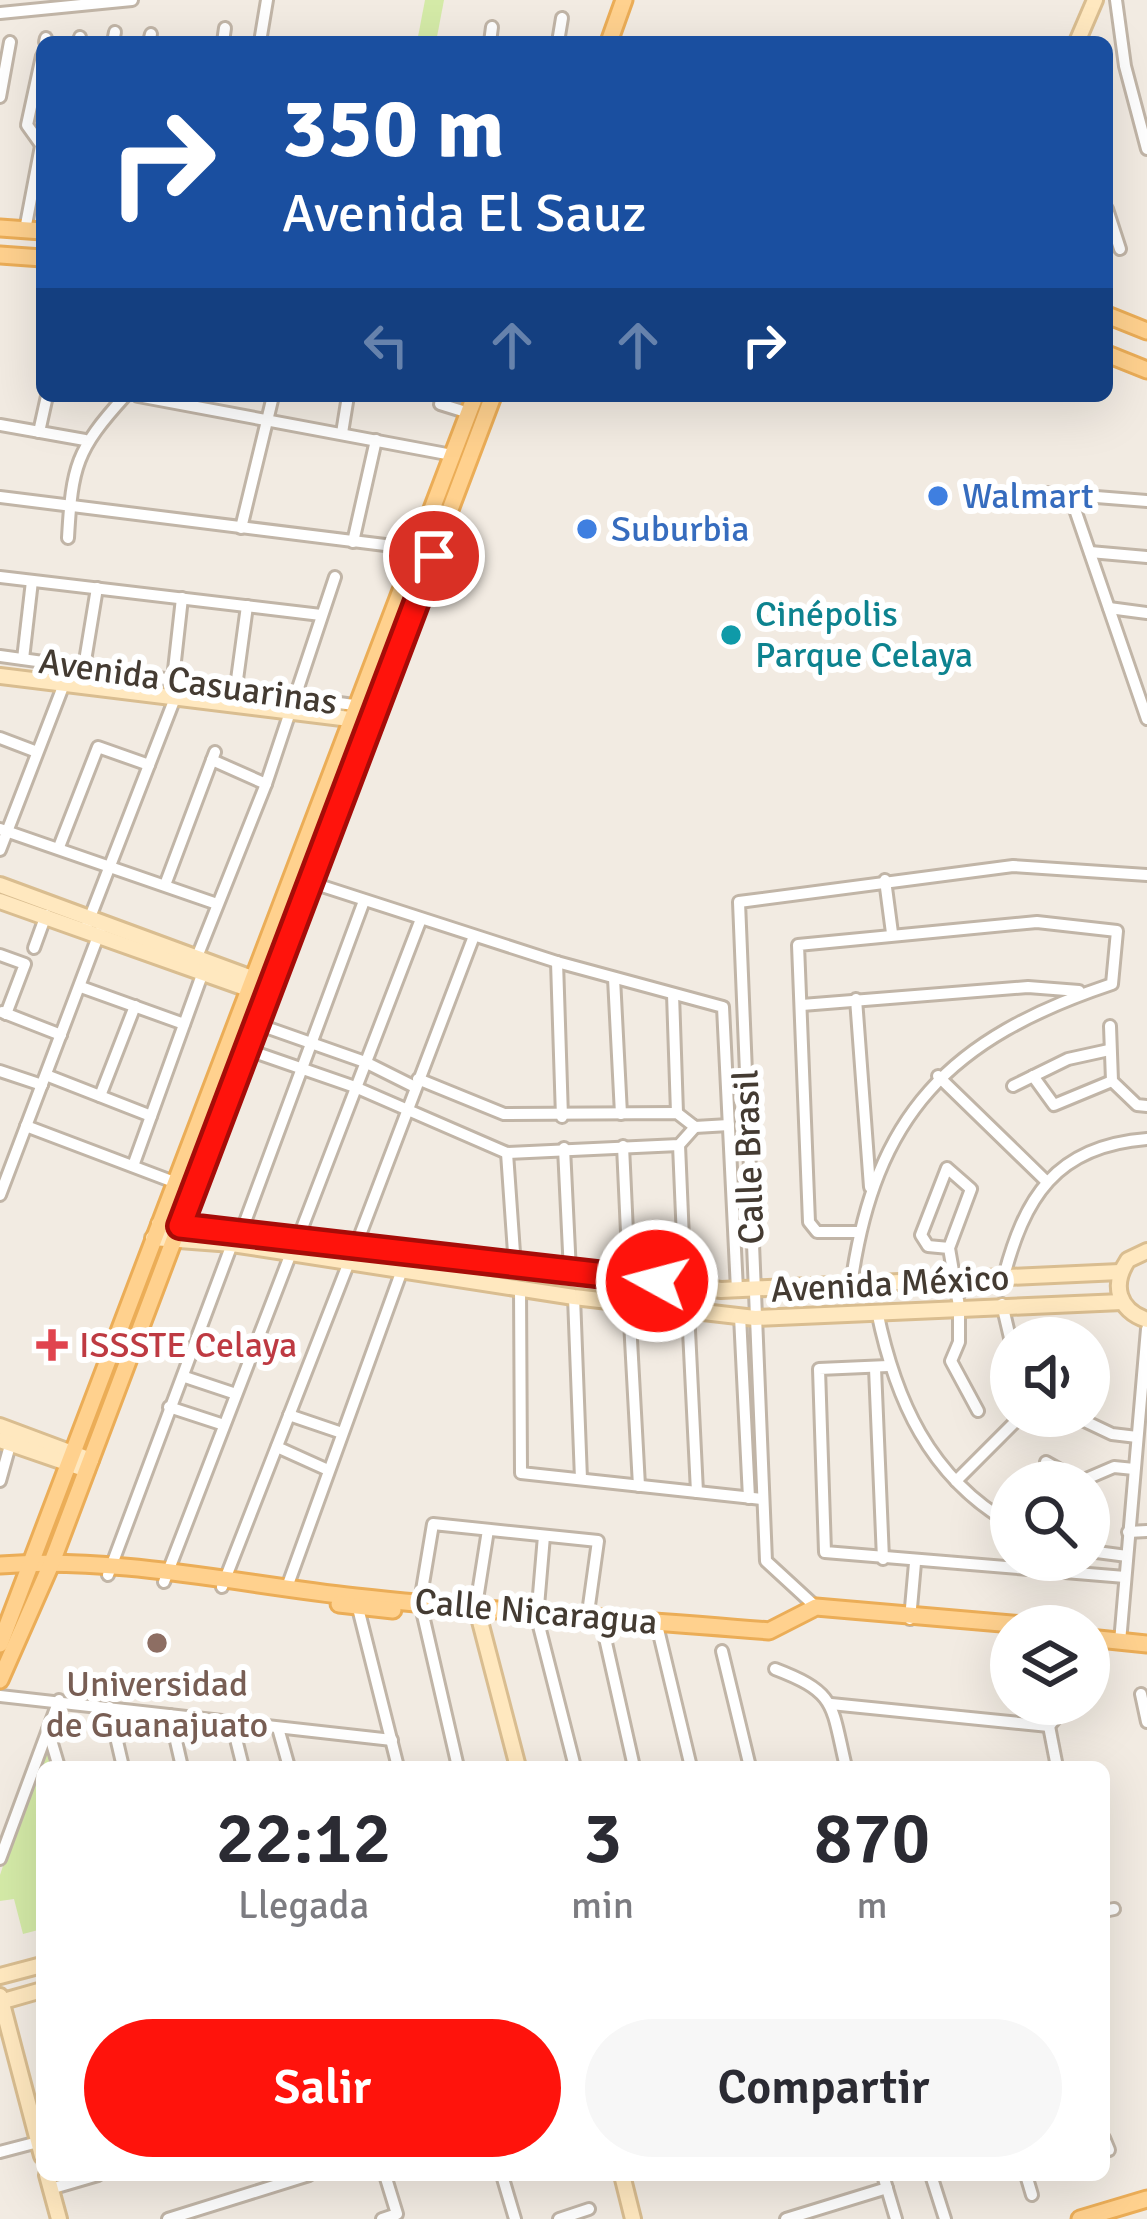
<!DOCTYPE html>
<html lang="es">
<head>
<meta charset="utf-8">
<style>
	:root { --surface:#fff; --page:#f7f7f7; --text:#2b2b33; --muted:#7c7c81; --accent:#ff130c }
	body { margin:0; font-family:Signika,sans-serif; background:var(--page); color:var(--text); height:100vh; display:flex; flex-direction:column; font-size:45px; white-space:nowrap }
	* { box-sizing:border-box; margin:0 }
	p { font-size:39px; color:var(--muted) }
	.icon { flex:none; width:66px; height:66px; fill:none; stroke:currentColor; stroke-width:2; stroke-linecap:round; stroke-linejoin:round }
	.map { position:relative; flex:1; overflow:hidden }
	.drawer { position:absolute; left:36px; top:1761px; width:1074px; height:420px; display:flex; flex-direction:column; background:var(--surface); border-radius:18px; box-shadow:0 12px 48px #0002 }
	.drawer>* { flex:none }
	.top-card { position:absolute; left:36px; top:36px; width:1077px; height:366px; border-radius:18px; box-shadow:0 12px 48px #0002; background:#1a4fa0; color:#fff; overflow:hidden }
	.buttons { position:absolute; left:990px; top:1317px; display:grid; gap:24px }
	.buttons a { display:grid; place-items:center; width:120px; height:120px; border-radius:50%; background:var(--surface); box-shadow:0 12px 48px #0002; font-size:60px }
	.pin { position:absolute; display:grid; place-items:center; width:102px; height:102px; color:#fff; margin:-51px; border:6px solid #fff; border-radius:50%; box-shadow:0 3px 12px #0007 }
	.me { position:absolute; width:132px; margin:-66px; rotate:277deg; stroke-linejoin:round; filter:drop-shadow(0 0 9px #0008) }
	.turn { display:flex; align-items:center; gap:42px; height:252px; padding:0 48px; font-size:54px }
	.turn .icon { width:156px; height:156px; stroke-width:2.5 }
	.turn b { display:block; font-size:84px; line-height:102px }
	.lanes { display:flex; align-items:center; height:114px; padding:0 48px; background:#0003; justify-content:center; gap:60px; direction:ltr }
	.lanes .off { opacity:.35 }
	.eta { display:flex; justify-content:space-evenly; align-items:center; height:204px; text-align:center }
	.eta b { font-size:72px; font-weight:600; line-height:84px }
	.action { display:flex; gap:24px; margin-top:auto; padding:24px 48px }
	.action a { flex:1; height:138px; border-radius:72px; background:var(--accent); color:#fff; font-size:48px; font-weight:600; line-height:138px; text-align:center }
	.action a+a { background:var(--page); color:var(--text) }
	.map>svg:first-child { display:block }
</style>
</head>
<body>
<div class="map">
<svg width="1147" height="2219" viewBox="0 0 1147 2219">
	<rect width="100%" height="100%" fill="#f2ebe2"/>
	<g fill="#d4eaa7">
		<path d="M 425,0 L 444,0 L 436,42 L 417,42 Z"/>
		<path d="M 46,1737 L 54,1767 L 42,1767 L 42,1929 L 23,1934 L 14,1899 L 0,1901 L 0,1875 Z"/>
	</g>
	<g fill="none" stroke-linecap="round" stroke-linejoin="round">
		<g stroke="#c1b5a7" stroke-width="16">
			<g id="street">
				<path d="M 1116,0 L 1125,66 L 1147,149"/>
				<path d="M 0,13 L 132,0"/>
				<path d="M 45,42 L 46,38"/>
				<path d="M 79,42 L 80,37"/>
				<path d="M 113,42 L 115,32"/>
				<path d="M 149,42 L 151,34"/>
				<path d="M 223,42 L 225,28"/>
				<path d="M 260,42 L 267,0"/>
				<path d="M 490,42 L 492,27"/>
				<path d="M 558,42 L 562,18"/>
				<path d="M 42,56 L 27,125 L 42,146"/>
				<path d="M 0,97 L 10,42"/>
				<path d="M 1107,209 L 1120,249"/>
				<path d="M 25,230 L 41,146"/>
				<path d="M 138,396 L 452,455"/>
				<path d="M 440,404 L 469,413"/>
				<path d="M 0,425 L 85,440"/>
				<path d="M 39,432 L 47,396"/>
				<path d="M 342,433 L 348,396"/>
				<path d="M 1046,493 L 1147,501"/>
				<path d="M 1070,495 L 1147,719"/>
				<path d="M 0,497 L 417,549"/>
				<path d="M 241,528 L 273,396"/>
				<path d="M 68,538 C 72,466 76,450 125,396"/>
				<path d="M 353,542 L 376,440"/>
				<path d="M 1090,552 L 1147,557"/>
				<path d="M 0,577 L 321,615"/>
				<path d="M 1109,608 L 1147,613"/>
				<path d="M 0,656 L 361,706"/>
				<path d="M 23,659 L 32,581"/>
				<path d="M 84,667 L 97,588"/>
				<path d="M 173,679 L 182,598"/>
				<path d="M 236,687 L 247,606"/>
				<path d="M 0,738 L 37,752"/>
				<path d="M 212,760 L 266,784"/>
				<path d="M 0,829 L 217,904"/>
				<path d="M 59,847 L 98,747 L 149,765"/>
				<path d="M 0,850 L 64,684"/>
				<path d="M 294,877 L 557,962 L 723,1007 L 737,1290"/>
				<path d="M 885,880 L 892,933"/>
				<path d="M 165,885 L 215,752"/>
				<path d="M 87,925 L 175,698"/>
				<path d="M 34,948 L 46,915"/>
				<path d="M 0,955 L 25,964 L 6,1014"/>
				<path d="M 195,962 L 266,784 L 335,577"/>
				<path d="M 557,962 L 562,1117"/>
				<path d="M 614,978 L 621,1114"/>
				<path d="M 81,987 L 184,1024"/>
				<path d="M 673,994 L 677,1113"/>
				<path d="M 856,999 L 870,1187"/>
				<path d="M 802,1005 L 1028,987 L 1079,991"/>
				<path d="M 2,1012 L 61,1035"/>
				<path d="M 257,1024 L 365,1062 L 415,1087"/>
				<path d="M 1110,1026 L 1112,1081 L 1137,1105 L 1147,1106"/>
				<path d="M 248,1050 L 355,1087 L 507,1153 L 679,1145 L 695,1127"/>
				<path d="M 0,1071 L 42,1085"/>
				<path d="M 46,1075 L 151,1116"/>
				<path d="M 938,1076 L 1046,1181"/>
				<path d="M 1033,1076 L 1054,1105 L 1112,1081"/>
				<path d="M 418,1079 L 504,1114 L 677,1113 L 695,1127 L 729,1125"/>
				<path d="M 1013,1086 L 1068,1059 L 1109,1050"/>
				<path d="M 100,1096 L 135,1006"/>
				<path d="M 26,1126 L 174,1182"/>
				<path d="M 679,1145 L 685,1286"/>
				<path d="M 623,1146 L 629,1276"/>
				<path d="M 564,1148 L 570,1272"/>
				<path d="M 507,1153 L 515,1267"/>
				<path d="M 133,1166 L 203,972"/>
				<path d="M 0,1195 L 100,931"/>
				<path d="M 242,1230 L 364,901"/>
				<path d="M 299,1236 L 421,919"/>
				<path d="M 357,1243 L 474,936"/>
				<path d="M 949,1248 L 928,1246 L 921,1235 L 947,1168 L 971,1189 L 949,1248 L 959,1306 L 959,1342 L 951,1361 L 978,1411"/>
				<path d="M 1003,1280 C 1024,1198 1055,1146 1147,1139"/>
				<path d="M 851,1286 C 874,1114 950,1038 1112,984 L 1117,931 L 1037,922 L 798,945 L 809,1222 L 817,1232 L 858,1232"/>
				<path d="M 520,1288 L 521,1473 L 762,1499"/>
				<path d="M 574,1297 L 581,1479"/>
				<path d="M 629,1303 L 639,1486"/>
				<path d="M 1002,1304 L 1011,1342"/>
				<path d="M 688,1310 L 697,1492"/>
				<path d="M 877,1311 C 895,1399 929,1477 1011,1524"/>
				<path d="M 740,1316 L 749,1498"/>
				<path d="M 888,1366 L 819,1369 L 825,1552 L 1125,1577"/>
				<path d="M 875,1368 L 883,1559"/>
				<path d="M 185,1377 L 236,1394"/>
				<path d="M 169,1407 L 224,1425"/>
				<path d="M 289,1415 L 342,1433"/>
				<path d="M 1074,1416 L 1112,1434 L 1137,1437"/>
				<path d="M 277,1447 L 328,1470"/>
				<path d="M 1046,1462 L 1080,1481"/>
				<path d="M 1038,1475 L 1054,1482"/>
				<path d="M 0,1481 L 12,1438"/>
				<path d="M 956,1481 L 1021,1416"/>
				<path d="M 1079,1482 L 1114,1467 L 1134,1469"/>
				<path d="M 1128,1532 L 1147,1531"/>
				<path d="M 544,1536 L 537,1618 L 575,1767"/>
				<path d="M 1089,1551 L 1127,1556"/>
				<path d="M 108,1575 L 232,1244"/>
				<path d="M 164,1582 L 291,1253"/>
				<path d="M 222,1587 L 349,1262"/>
				<path d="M 286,1590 L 402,1270"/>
				<path d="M 476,1606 L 488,1530"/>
				<path d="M 816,1607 L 766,1561 L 739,902 L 1013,866 L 1147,875"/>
				<path d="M 358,1608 L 398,1767"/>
				<path d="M 600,1616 L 634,1767"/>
				<path d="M 910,1619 L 915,1563"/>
				<path d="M 656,1621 L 691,1767"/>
				<path d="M 1120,1642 L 1147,1329"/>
				<path d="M 722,1651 L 750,1767"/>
				<path d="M 775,1669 C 838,1693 831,1705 846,1767"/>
				<path d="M 1141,1694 L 1147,1722"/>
				<path d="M 0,1696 L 392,1740"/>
				<path d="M 831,1704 L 1049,1726"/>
				<path d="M 109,1707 L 123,1767"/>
				<path d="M 170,1715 L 182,1767"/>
				<path d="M 232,1723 L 243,1767"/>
				<path d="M 1049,1726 L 1057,1767"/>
				<path d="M 1049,1726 L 1068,1704"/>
				<path d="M 278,1728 L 289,1767"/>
				<path d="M 48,1730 L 59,1767"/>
				<path d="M 458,1767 L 420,1602 L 433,1524 L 598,1541 L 587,1620"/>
				<path d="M 0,1859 L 59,1700"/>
				<path d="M 1104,1911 L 1114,1909"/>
				<path d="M 1104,2138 L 1109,2150"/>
				<path d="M 0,2152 L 38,2142"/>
				<path d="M 502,2175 L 515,2219"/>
				<path d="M 883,2175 L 896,2219"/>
				<path d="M 931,2175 L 945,2219"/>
				<path d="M 1026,2175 L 1032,2195"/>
				<path d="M 50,2189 L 98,2175"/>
				<path d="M 168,2219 L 309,2175"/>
				<path d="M 382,2219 L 397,2214 L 385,2175"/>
				<path d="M 559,2219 L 589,2209"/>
				<path d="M 786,2219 L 887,2188"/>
			</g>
		</g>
		<g stroke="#d9bd90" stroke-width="20">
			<g id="secondary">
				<path d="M 1077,42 L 1095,0"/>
				<path d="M 0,676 L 358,720"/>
				<path d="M 0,885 L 252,978"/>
				<path d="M 0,901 L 248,989"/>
				<path d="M 159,1224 L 357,1243 L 721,1290 L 1120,1272"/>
				<path d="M 153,1238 L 232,1244 L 574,1297 L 755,1318 L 1122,1302"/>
				<path d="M 1147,1251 L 1128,1260 C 1111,1285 1118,1310 1147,1320"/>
				<path d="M 0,1426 L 91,1460"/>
				<path d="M 0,1440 L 87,1470"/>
				<path d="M 476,1606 L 518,1767"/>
				<path d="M 0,1976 L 42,1965"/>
				<path d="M 0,1996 L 42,2156"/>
				<path d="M 0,2002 L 42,1990"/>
				<path d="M 47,2175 L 59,2219"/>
				<path d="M 622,2175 L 633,2219"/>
			</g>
		</g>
		<g stroke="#ebad57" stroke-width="21">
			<g id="primary">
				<path d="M 609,42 L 624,0"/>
				<path d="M 0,228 L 42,231"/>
				<path d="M 0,255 L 42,258"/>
				<path d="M 1107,315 L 1147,331"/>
				<path d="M 1107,354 L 1147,370"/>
				<path d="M 0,1565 C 118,1556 238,1584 356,1597 C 493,1612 631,1619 769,1631 L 816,1607 L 1035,1626"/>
				<path d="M 339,1604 L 393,1610"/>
				<path d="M 1089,1638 L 1147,1644"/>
				<path d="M 0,1644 L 475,396"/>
				<path d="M 0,1680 L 52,1562 L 493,396"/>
				<path d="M 1080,2219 L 1147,2199"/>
			</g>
		</g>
		<use href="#street" stroke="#fff" stroke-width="10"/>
		<use href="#secondary" stroke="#ffe8bf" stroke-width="14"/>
		<use href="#primary" stroke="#ffd18e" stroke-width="15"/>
	</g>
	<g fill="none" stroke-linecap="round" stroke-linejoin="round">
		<g stroke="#a60c08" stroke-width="30">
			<path id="route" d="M 434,556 L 180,1226 L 657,1281"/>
		</g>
		<use href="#route" stroke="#ff130c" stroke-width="21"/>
	</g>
	<g fill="#3f7fe0" stroke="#fff" stroke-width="4.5">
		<circle cx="938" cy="496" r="12"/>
		<circle cx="587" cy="529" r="12"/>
	</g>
	<circle fill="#0f9aa8" stroke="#fff" stroke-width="4.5" cx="731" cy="635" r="12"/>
	<path fill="#e0444e" stroke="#fff" stroke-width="4.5" d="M46 1327h12v12h12v12h-12v12h-12v-12h-12v-12h12z"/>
	<circle fill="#8d6e63" stroke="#fff" stroke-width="4.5" cx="157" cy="1643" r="12"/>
	<g text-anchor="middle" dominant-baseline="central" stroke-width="12" stroke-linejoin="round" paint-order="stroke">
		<g font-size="36" fill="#366cbe" stroke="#fff" text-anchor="start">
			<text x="962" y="496">Walmart</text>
			<text x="611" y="529">Suburbia</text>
		</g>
		<g font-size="36" fill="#0d838f" stroke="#fff" text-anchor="start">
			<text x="755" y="614">Cinépolis<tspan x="755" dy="41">Parque Celaya</tspan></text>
		</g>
		<g font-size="36" fill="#443b32" stroke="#fff">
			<text transform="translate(188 682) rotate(8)">Avenida Casuarinas</text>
			<text transform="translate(749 1157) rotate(-92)">Calle Brasil</text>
			<text transform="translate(890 1284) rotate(-3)">Avenida México</text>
			<text transform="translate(536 1612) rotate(5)">Calle Nicaragua</text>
		</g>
		<g font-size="36" fill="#be3a42" stroke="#fff" text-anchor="start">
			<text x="79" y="1345">ISSSTE Celaya</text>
		</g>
		<g font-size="36" fill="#785e54" stroke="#fff">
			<text x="157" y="1684">Universidad<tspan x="157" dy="41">de Guanajuato</tspan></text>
		</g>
	</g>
</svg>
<div class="buttons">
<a><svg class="icon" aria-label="sound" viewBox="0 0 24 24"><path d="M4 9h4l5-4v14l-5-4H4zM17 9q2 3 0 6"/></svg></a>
<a><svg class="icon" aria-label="search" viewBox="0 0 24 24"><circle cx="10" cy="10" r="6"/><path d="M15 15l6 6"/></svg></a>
<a><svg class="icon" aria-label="layers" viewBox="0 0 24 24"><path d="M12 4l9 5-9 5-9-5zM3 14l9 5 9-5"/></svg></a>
</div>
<div class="pin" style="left:434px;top:556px;background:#d93025"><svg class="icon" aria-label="arrive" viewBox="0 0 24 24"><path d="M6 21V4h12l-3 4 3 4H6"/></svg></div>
<svg class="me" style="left:657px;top:1281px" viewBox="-20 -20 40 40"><circle r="17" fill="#ff130c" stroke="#fff" stroke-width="3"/><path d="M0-11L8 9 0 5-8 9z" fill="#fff"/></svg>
<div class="top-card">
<div class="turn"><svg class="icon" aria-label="right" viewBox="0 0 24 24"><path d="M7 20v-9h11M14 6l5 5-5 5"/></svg><div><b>350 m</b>Avenida El Sauz</div></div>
<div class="lanes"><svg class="icon off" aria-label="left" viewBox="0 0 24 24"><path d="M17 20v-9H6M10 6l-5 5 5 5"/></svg><svg class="icon off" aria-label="ahead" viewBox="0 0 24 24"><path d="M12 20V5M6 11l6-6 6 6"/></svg><svg class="icon off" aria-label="ahead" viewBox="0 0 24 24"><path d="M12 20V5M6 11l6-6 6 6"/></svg><svg class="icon" aria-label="right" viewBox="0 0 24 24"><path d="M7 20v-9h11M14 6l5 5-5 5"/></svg></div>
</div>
<section class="drawer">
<div class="eta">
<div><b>22:12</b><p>Llegada</p></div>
<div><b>3</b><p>min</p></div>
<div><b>870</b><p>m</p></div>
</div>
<div class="action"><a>Salir</a><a>Compartir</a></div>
</section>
</div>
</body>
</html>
